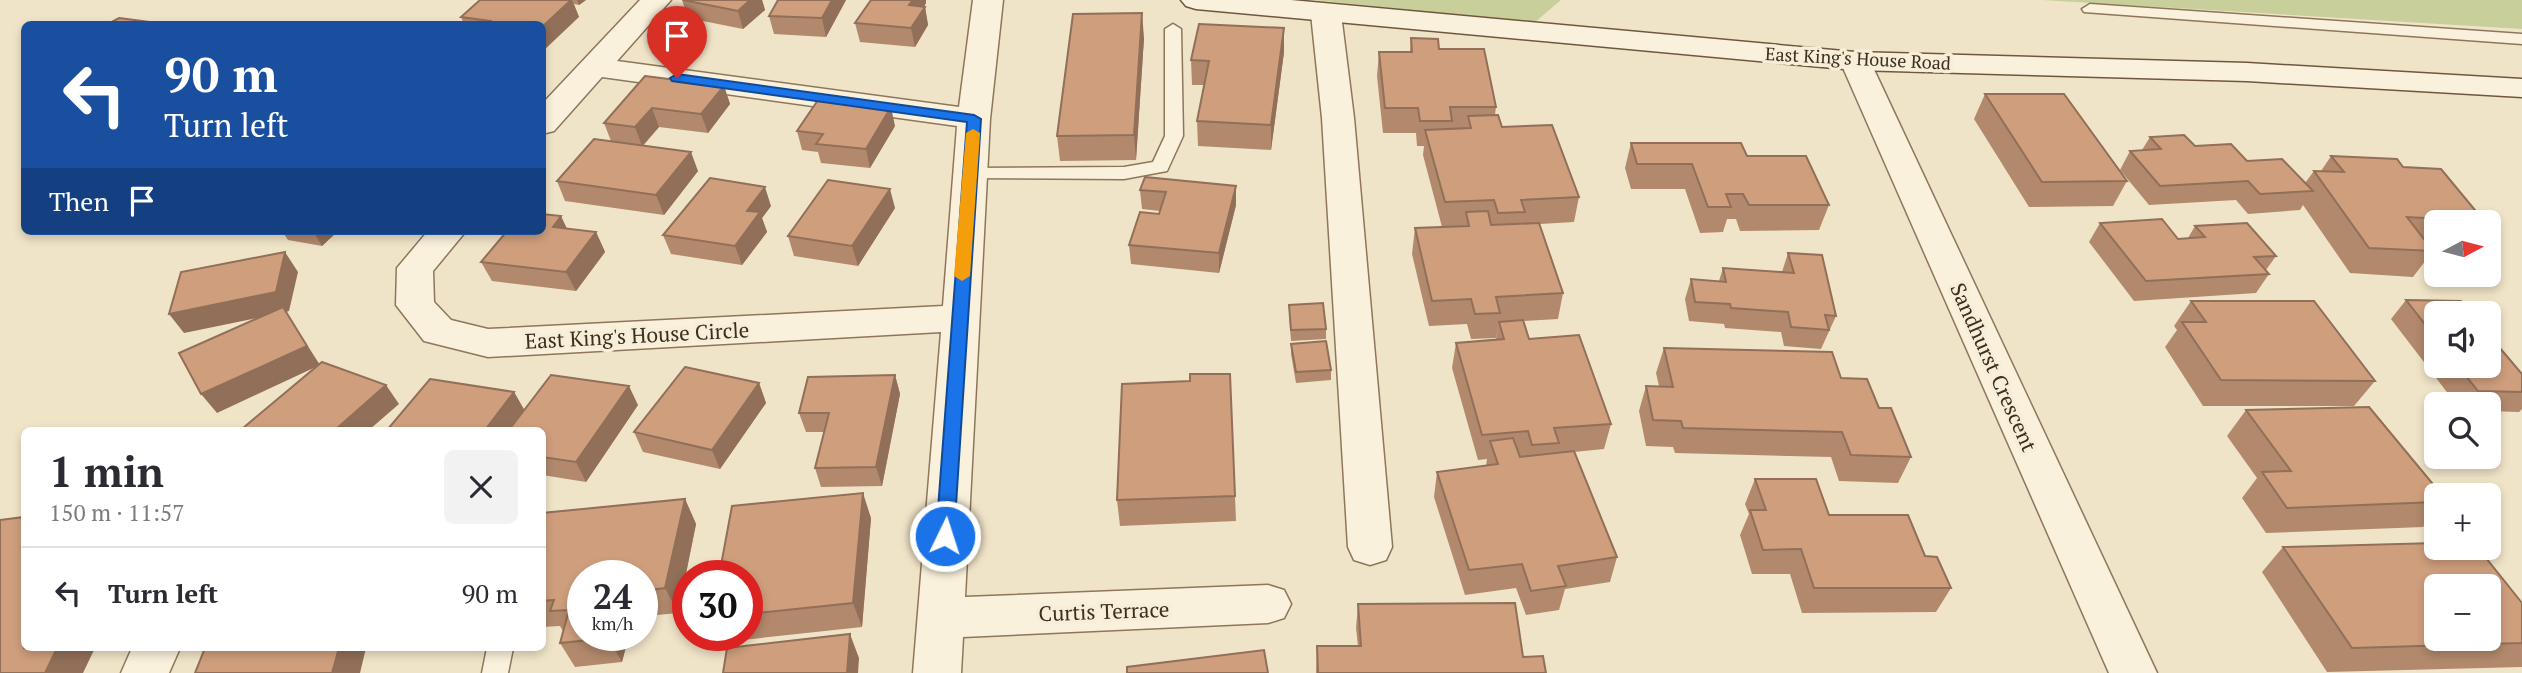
<!DOCTYPE html>
<html lang="en">
<head>
<meta charset="utf-8">
<style>
	:root { --surface:#fff; --page:#f2f2f3; --text:#2b2b33; --muted:#7c7c81; --line:#e1e1e2 }
	body { margin:0; font-family:"PT Serif",serif; background:var(--page); color:var(--text); height:100vh; display:flex; flex-direction:column; font-size:26px; white-space:nowrap }
	* { box-sizing:border-box; margin:0 }
	p { font-size:23px; color:var(--muted) }
	.icon { flex:none; width:38px; height:38px; fill:none; stroke:currentColor; stroke-width:2; stroke-linecap:round; stroke-linejoin:round }
	.map { position:relative; flex:1; overflow:hidden }
	.drawer { position:absolute; left:21px; top:427px; width:525px; height:224px; display:flex; flex-direction:column; background:var(--surface); border-radius:10px; box-shadow:0 4px 10px #0003 }
	.drawer>* { flex:none }
	.hud { position:absolute; left:21px; top:21px; width:525px; height:214px; border-radius:10px; box-shadow:0 4px 10px #0003; background:#1a4fa0; color:#fff; overflow:hidden }
	.needle { width:46px; rotate:83deg }
	.tools { position:absolute; left:2424px; top:210px; display:grid; gap:14px }
	.tools a { display:grid; place-items:center; width:77px; height:77px; border-radius:10px; background:var(--surface); box-shadow:0 4px 10px #0003; font-size:35px }
	.speed { position:absolute; left:567px; top:560px; display:flex; gap:14px; font-size:35px; font-weight:700; text-align:center }
	.speed>* { display:grid; place-content:center; width:91px; height:91px; border-radius:50%; background:var(--surface); box-shadow:0 4px 10px #0003; line-height:1 }
	.speed small { font-size:18px; font-weight:400 }
	.speed .limit { border:10px solid #d22; background:#fff; color:#111 }
	.pin { position:absolute; display:grid; place-items:center; width:60px; height:60px; color:#fff; margin:-72px -30px; border-radius:50% 50% 50% 0; rotate:-45deg; box-shadow:0 0 7px #0007 }
	.pin .icon { rotate:45deg }
	.me { position:absolute; width:77px; margin:-38px; rotate:4deg; stroke-linejoin:round; filter:drop-shadow(0 0 5px #0008) }
	.turn { display:flex; align-items:center; gap:24px; height:147px; padding:0 28px; font-size:32px }
	.turn .icon { width:91px; height:91px; stroke-width:2.5 }
	.turn b { display:block; font-size:49px; line-height:60px }
	.then { display:flex; align-items:center; height:66px; padding:0 28px; background:#0003; gap:14px; font-size:26px }
	.round { display:grid; place-items:center; flex:none; width:74px; height:74px; border-radius:10px; background:var(--page) }
	.summary { display:flex; align-items:center; justify-content:space-between; height:119px; padding:0 28px }
	h1 { font-size:42px; font-weight:700; line-height:52px }
	ul { padding:0; list-style:none }
	li { display:flex; align-items:center; gap:21px; height:91px; padding:0 28px; border-top:2px solid var(--line) }
	li div { flex:1 }
	li b { display:block; font-size:26px }
	li em { font-style:normal }
	.map>svg:first-child { display:block }
</style>
</head>
<body>
<div class="map">
<svg width="2522" height="673" viewBox="0 0 2522 673">
	<rect width="100%" height="100%" fill="#f0e4c8"/>
	<g fill="#c9cf9b">
		<path d="M 1315,0 L 1561,0 L 1534,23 Z"/>
		<path d="M 2042,0 L 2522,0 L 2522,29 Z"/>
	</g>
	<g fill="none" stroke-linecap="round" stroke-linejoin="round">
		<g stroke="#8d765c" stroke-width="3">
			<g id="service">
				<path d="M 2090,4 L 2522,34 L 2522,44 L 2084,12 L 2082,9 Z"/>
				<path d="M 1173,24 L 1181,29 L 1183,136 L 1167,171 L 1124,179 L 963,178 L 961,174 L 970,168 L 1124,167 L 1153,162 L 1165,136 L 1165,29 Z"/>
				<path d="M 487,648 L 513,648 L 508,673 L 482,673 Z"/>
			</g>
		</g>
		<g stroke="#8d765c" stroke-width="3">
			<g id="minor">
				<path d="M 640,0 L 671,0 L 617,61 L 959,107 L 973,0 L 1003,0 L 990,119 L 965,597 L 1268,585 L 1284,590 L 1291,604 L 1284,618 L 1268,623 L 963,637 L 961,673 L 913,673 L 941,332 L 488,357 L 424,341 L 396,305 L 397,268 L 428,231 L 466,231 L 433,271 L 434,302 L 451,320 L 488,329 L 943,306 L 957,126 L 602,77 L 554,131 L 542,134 L 542,104 Z"/>
				<path d="M 1326,5 L 1336,8 L 1341,14 L 1354,118 L 1392,547 L 1386,560 L 1370,565 L 1354,560 L 1348,547 L 1322,118 L 1311,14 L 1316,8 Z"/>
				<path d="M 1855,52 L 1866,54 L 1870,61 L 2157,673 L 2109,673 L 1840,61 L 1844,54 Z"/>
				<path d="M 132,648 L 180,648 L 169,673 L 121,673 Z"/>
			</g>
		</g>
		<g stroke="#6f573f" stroke-width="3">
			<path id="secondary" d="M 1181,0 L 1291,0 L 1855,52 L 2247,63 L 2522,79 L 2522,97 L 2247,81 L 1855,70 L 1196,9 L 1186,6 Z"/>
		</g>
		<use href="#service" fill="#faf1dc" fill-rule="evenodd"/>
		<use href="#minor" fill="#faf1dc" fill-rule="evenodd"/>
		<use href="#secondary" fill="#faf1dc" fill-rule="evenodd"/>
	</g>
	<g fill="#b2896c">
		<path d="M 480,0 L 586,0 L 579,5 L 574,4 L 579,17 L 542,24 L 464,24 L 461,17 Z"/>
		<path d="M 682,0 L 762,0 L 765,10 L 743,29 L 688,18 Z"/>
		<path d="M 778,0 L 846,0 L 826,37 L 774,34 L 769,16 Z"/>
		<path d="M 871,0 L 926,0 L 926,3 L 924,7 L 925,7 L 928,25 L 915,47 L 860,42 L 855,23 Z"/>
		<path d="M 1144,38 L 1136,160 L 1060,161 L 1057,136 Z"/>
		<path d="M 1411,38 L 1439,49 L 1496,107 L 1495,115 L 1502,127 L 1579,197 L 1574,222 L 1540,224 L 1563,293 L 1558,319 L 1523,321 L 1529,339 L 1611,424 L 1604,449 L 1574,452 L 1617,557 L 1610,582 L 1565,589 L 1559,610 L 1526,615 L 1516,588 L 1465,595 L 1434,497 L 1437,472 L 1486,466 L 1487,459 L 1478,460 L 1452,368 L 1456,343 L 1496,339 L 1499,322 L 1496,338 L 1471,339 L 1467,324 L 1429,326 L 1412,254 L 1415,228 L 1442,227 L 1423,155 L 1424,146 L 1417,146 L 1416,133 L 1383,133 L 1377,76 L 1379,52 L 1410,52 Z"/>
		<path d="M 1284,52 L 1271,150 L 1198,146 L 1197,121 L 1204,85 L 1192,85 L 1191,60 Z"/>
		<path d="M 724,86 L 730,104 L 708,133 L 659,127 L 643,146 L 698,171 L 664,215 L 565,201 L 557,181 L 611,141 L 604,123 Z"/>
		<path d="M 1985,94 L 2127,181 L 2113,206 L 2029,207 L 1974,119 Z"/>
		<path d="M 895,126 L 870,168 L 821,163 L 818,152 L 802,150 L 797,131 Z"/>
		<path d="M 2150,137 L 2195,146 L 2247,161 L 2305,183 L 2314,171 L 2321,171 L 2331,156 L 2403,167 L 2484,221 L 2483,222 L 2436,222 L 2436,245 L 2428,245 L 2433,251 L 2413,277 L 2350,273 L 2303,205 L 2300,210 L 2248,214 L 2236,200 L 2149,205 L 2120,170 L 2130,151 L 2142,150 Z"/>
		<path d="M 1631,143 L 1747,156 L 1829,205 L 1819,230 L 1740,231 L 1736,219 L 1727,219 L 1723,232 L 1700,233 L 1685,189 L 1631,189 L 1625,168 Z"/>
		<path d="M 1145,177 L 1236,205 L 1219,273 L 1131,264 L 1129,245 L 1159,214 L 1160,211 L 1142,209 L 1140,190 Z"/>
		<path d="M 771,206 L 762,218 L 767,232 L 742,265 L 671,254 L 663,235 Z"/>
		<path d="M 895,208 L 858,266 L 794,256 L 788,236 Z"/>
		<path d="M 2100,223 L 2178,239 L 2188,238 L 2195,226 L 2276,256 L 2266,270 L 2269,274 L 2256,293 L 2134,301 L 2089,242 Z"/>
		<path d="M 567,229 L 596,232 L 605,252 L 576,291 L 492,281 L 481,262 Z"/>
		<path d="M 282,231 L 338,231 L 322,246 L 288,240 Z"/>
		<path d="M 1788,253 L 1836,316 L 1821,349 L 1784,346 L 1781,332 L 1725,328 L 1724,324 L 1689,321 L 1685,299 L 1691,279 L 1719,281 L 1723,268 L 1782,272 Z"/>
		<path d="M 2406,300 L 2436,313 L 2436,366 L 2488,366 L 2522,374 L 2522,409 L 2519,412 L 2488,411 L 2488,404 L 2456,404 L 2391,319 Z"/>
		<path d="M 2191,301 L 2375,381 L 2354,406 L 2203,406 L 2165,347 L 2177,330 L 2174,326 Z"/>
		<path d="M 1289,305 L 1326,329 L 1326,339 L 1291,341 L 1289,315 Z"/>
		<path d="M 1291,344 L 1331,370 L 1331,380 L 1296,383 L 1291,354 Z"/>
		<path d="M 1664,348 L 1841,378 L 1879,408 L 1911,457 L 1898,483 L 1839,481 L 1831,457 L 1675,453 L 1673,447 L 1646,446 L 1639,411 L 1646,386 L 1659,386 L 1656,373 Z"/>
		<path d="M 895,375 L 900,394 L 882,486 L 821,487 L 815,468 L 824,432 L 806,432 L 799,413 Z"/>
		<path d="M 759,383 L 766,403 L 720,469 L 643,452 L 634,432 Z"/>
		<path d="M 514,392 L 524,410 L 638,405 L 586,482 L 542,475 L 542,430 L 387,430 Z"/>
		<path d="M 2246,410 L 2436,495 L 2436,513 L 2423,527 L 2266,533 L 2242,498 L 2257,478 L 2227,436 Z"/>
		<path d="M 1755,479 L 1829,515 L 1925,556 L 1951,588 L 1936,612 L 1802,613 L 1790,574 L 1752,574 L 1740,535 L 1749,514 L 1745,504 Z"/>
		<path d="M 1235,496 L 1236,521 L 1120,526 L 1117,500 Z"/>
		<path d="M 685,499 L 696,524 L 678,613 L 646,616 L 642,629 L 642,576 L 583,576 L 629,635 L 622,662 L 575,667 L 560,643 L 563,631 L 560,626 L 542,627 L 542,513 Z"/>
		<path d="M 871,518 L 862,627 L 724,642 L 720,635 L 747,635 L 747,576 Z"/>
		<path d="M 2283,547 L 2522,603 L 2522,667 L 2327,672 L 2262,572 Z"/>
		<path d="M 1358,604 L 1546,673 L 1316,673 L 1317,646 L 1358,646 L 1356,628 Z"/>
	</g>
	<g fill="#916f58">
		<path d="M 571,0 L 572,0 L 579,17 L 542,52 L 542,27 Z"/>
		<path d="M 577,0 L 586,0 L 579,5 Z"/>
		<path d="M 743,0 L 762,0 L 765,10 L 743,29 L 738,11 Z"/>
		<path d="M 832,0 L 846,0 L 826,37 L 822,18 Z"/>
		<path d="M 913,0 L 926,0 L 926,3 L 913,24 L 909,5 Z"/>
		<path d="M 925,7 L 928,25 L 915,47 L 911,28 Z"/>
		<path d="M 1142,13 L 1144,38 L 1136,160 L 1134,135 Z"/>
		<path d="M 1284,28 L 1284,52 L 1271,150 L 1271,125 Z"/>
		<path d="M 724,86 L 730,104 L 708,133 L 701,114 Z"/>
		<path d="M 891,107 L 895,126 L 870,168 L 866,149 Z"/>
		<path d="M 652,108 L 659,127 L 642,146 L 635,127 Z"/>
		<path d="M 691,152 L 698,171 L 664,215 L 656,195 Z"/>
		<path d="M 1236,186 L 1236,205 L 1219,273 L 1219,253 Z"/>
		<path d="M 765,187 L 771,206 L 762,218 L 767,232 L 742,265 L 735,246 L 747,211 Z"/>
		<path d="M 890,189 L 895,208 L 858,266 L 852,246 Z"/>
		<path d="M 561,216 L 570,235 L 553,227 Z"/>
		<path d="M 313,231 L 338,231 L 322,246 Z"/>
		<path d="M 596,232 L 605,252 L 576,291 L 566,272 Z"/>
		<path d="M 285,252 L 298,272 L 289,311 L 286,312 L 320,365 L 217,413 L 201,394 L 286,312 L 184,333 L 169,314 Z"/>
		<path d="M 895,375 L 900,394 L 882,486 L 876,467 Z"/>
		<path d="M 759,383 L 766,403 L 720,469 L 712,450 Z"/>
		<path d="M 386,385 L 399,404 L 369,430 L 335,430 Z"/>
		<path d="M 629,386 L 638,405 L 586,482 L 576,462 Z"/>
		<path d="M 514,392 L 525,411 L 511,430 L 485,430 Z"/>
		<path d="M 863,493 L 871,518 L 862,627 L 853,603 Z"/>
		<path d="M 685,499 L 696,524 L 678,613 L 665,588 Z"/>
		<path d="M 642,610 L 646,616 L 643,629 L 642,627 Z"/>
		<path d="M 850,634 L 859,658 L 858,673 L 847,673 Z"/>
		<path d="M 609,635 L 629,635 L 622,662 L 608,638 Z"/>
		<path d="M 57,648 L 95,648 L 83,673 L 45,673 Z"/>
		<path d="M 339,648 L 366,648 L 360,673 L 332,673 Z"/>
	</g>
	<g fill="#cf9f7d" stroke="#916f58" stroke-width="2" fill-rule="evenodd">
		<path d="M 480,0 L 571,0 L 542,27 L 542,24 L 486,24 L 490,21 L 461,17 Z"/>
		<path d="M 683,0 L 750,0 L 738,11 Z"/>
		<path d="M 778,0 L 832,0 L 822,18 L 769,16 Z"/>
		<path d="M 871,0 L 913,0 L 909,5 L 925,7 L 911,28 L 855,23 Z"/>
		<path d="M 1142,13 L 1134,135 L 1057,136 L 1073,14 Z"/>
		<path d="M 119,18 L 165,24 L 108,24 Z"/>
		<path d="M 1199,24 L 1284,28 L 1271,125 L 1197,121 L 1209,61 L 1191,60 Z"/>
		<path d="M 1411,38 L 1438,39 L 1439,49 L 1484,49 L 1496,107 L 1450,107 L 1452,121 L 1420,121 L 1418,108 L 1385,108 L 1379,52 L 1412,52 Z"/>
		<path d="M 645,76 L 724,86 L 701,114 L 652,108 L 635,127 L 604,123 Z"/>
		<path d="M 1985,94 L 2064,94 L 2127,181 L 2042,182 Z"/>
		<path d="M 818,100 L 891,107 L 866,149 L 816,144 L 823,134 L 797,131 Z"/>
		<path d="M 1498,115 L 1502,127 L 1552,125 L 1579,197 L 1521,200 L 1525,212 L 1498,213 L 1494,200 L 1445,202 L 1425,130 L 1471,128 L 1468,116 Z"/>
		<path d="M 2184,135 L 2195,146 L 2231,144 L 2247,161 L 2282,159 L 2313,191 L 2260,194 L 2248,181 L 2160,186 L 2130,151 L 2161,149 L 2150,137 Z"/>
		<path d="M 594,139 L 691,152 L 656,195 L 557,181 Z"/>
		<path d="M 1631,143 L 1741,143 L 1747,156 L 1806,156 L 1829,205 L 1749,205 L 1743,194 L 1726,194 L 1731,207 L 1708,207 L 1692,164 L 1637,164 Z"/>
		<path d="M 2331,156 L 2397,159 L 2403,167 L 2441,169 L 2484,221 L 2407,217 L 2433,251 L 2369,248 L 2314,171 L 2344,172 Z"/>
		<path d="M 1145,177 L 1236,186 L 1219,253 L 1129,245 L 1140,212 L 1159,214 L 1166,192 L 1140,190 Z"/>
		<path d="M 710,178 L 765,187 L 747,211 L 760,212 L 735,246 L 663,235 Z"/>
		<path d="M 828,180 L 890,189 L 852,246 L 788,236 Z"/>
		<path d="M 1488,211 L 1491,225 L 1539,223 L 1563,293 L 1496,297 L 1500,313 L 1475,314 L 1471,299 L 1432,301 L 1415,228 L 1469,226 L 1466,212 Z"/>
		<path d="M 542,214 L 561,216 L 553,227 L 596,232 L 566,272 L 481,262 L 507,231 L 542,231 Z"/>
		<path d="M 2162,219 L 2178,239 L 2205,237 L 2195,226 L 2247,223 L 2276,256 L 2254,257 L 2269,274 L 2146,281 L 2100,223 Z"/>
		<path d="M 285,252 L 276,292 L 169,314 L 181,272 Z"/>
		<path d="M 1788,253 L 1822,255 L 1836,316 L 1825,315 L 1829,330 L 1791,327 L 1788,312 L 1731,308 L 1730,304 L 1695,302 L 1691,279 L 1726,282 L 1723,268 L 1794,273 Z"/>
		<path d="M 2406,300 L 2461,301 L 2471,313 L 2436,313 L 2436,338 Z"/>
		<path d="M 2191,301 L 2314,301 L 2375,381 L 2221,380 L 2182,322 L 2206,322 Z"/>
		<path d="M 1323,303 L 1326,329 L 1291,330 L 1289,305 Z"/>
		<path d="M 283,307 L 307,346 L 201,394 L 179,353 Z"/>
		<path d="M 1523,320 L 1529,339 L 1579,335 L 1611,424 L 1554,428 L 1559,443 L 1532,445 L 1528,431 L 1482,435 L 1456,343 L 1504,339 L 1499,322 Z"/>
		<path d="M 2488,334 L 2522,374 L 2522,392 L 2478,391 L 2458,366 L 2488,366 Z"/>
		<path d="M 1326,341 L 1331,370 L 1296,372 L 1291,344 Z"/>
		<path d="M 1664,348 L 1832,352 L 1841,378 L 1867,379 L 1879,408 L 1891,408 L 1911,457 L 1851,455 L 1842,432 L 1683,428 L 1681,421 L 1653,420 L 1646,386 L 1673,387 Z"/>
		<path d="M 322,362 L 386,385 L 335,430 L 249,430 L 243,428 Z"/>
		<path d="M 685,367 L 759,383 L 712,450 L 634,432 Z"/>
		<path d="M 1190,374 L 1230,374 L 1235,496 L 1117,500 L 1122,384 L 1190,381 Z"/>
		<path d="M 551,375 L 629,386 L 576,462 L 542,457 L 542,430 L 509,430 Z"/>
		<path d="M 895,375 L 876,467 L 815,468 L 829,413 L 799,413 L 808,377 Z"/>
		<path d="M 430,379 L 514,392 L 485,430 L 468,430 L 456,429 L 454,430 L 387,430 Z"/>
		<path d="M 2369,407 L 2442,495 L 2436,495 L 2436,502 L 2287,508 L 2262,472 L 2291,471 L 2246,410 Z"/>
		<path d="M 1513,438 L 1520,457 L 1574,451 L 1617,557 L 1558,566 L 1566,586 L 1531,591 L 1522,564 L 1469,570 L 1437,472 L 1498,464 L 1490,441 Z"/>
		<path d="M 1755,479 L 1816,479 L 1829,515 L 1908,515 L 1925,556 L 1937,557 L 1951,588 L 1814,588 L 1801,549 L 1763,550 L 1750,510 L 1766,510 Z"/>
		<path d="M 863,493 L 853,603 L 747,614 L 747,576 L 719,576 L 732,506 Z"/>
		<path d="M 685,499 L 665,588 L 642,591 L 642,576 L 583,576 L 583,635 L 609,635 L 608,638 L 560,643 L 569,610 L 550,611 L 554,600 L 542,601 L 542,513 Z"/>
		<path d="M 24,517 L 24,648 L 57,648 L 45,673 L 0,673 L 0,520 Z"/>
		<path d="M 2436,543 L 2436,548 L 2478,548 L 2522,603 L 2522,643 L 2352,648 L 2283,547 ZM 2436,586 L 2488,586 L 2488,639 L 2436,639 Z"/>
		<path d="M 1515,603 L 1523,657 L 1543,656 L 1546,673 L 1318,673 L 1317,646 L 1361,646 L 1358,604 Z"/>
		<path d="M 850,634 L 847,673 L 723,673 L 727,648 Z"/>
		<path d="M 205,648 L 339,648 L 332,673 L 195,673 Z"/>
		<path d="M 1264,650 L 1268,673 L 1127,673 L 1127,667 Z"/>
	</g>
	<path fill="#1a73e8" stroke="#114b97" stroke-width="2" d="M 677,74 L 974,115 L 981,119 L 954,536 L 952,541 L 945,544 L 939,541 L 936,536 L 967,122 L 672,81 L 670,78 Z"/>
	<path fill="#f59e0b" d="M 973,129 L 980,133 L 970,276 L 962,281 L 954,276 L 966,133 Z"/>
	<g text-anchor="middle" dominant-baseline="central" stroke-width="7" stroke-linejoin="round" paint-order="stroke">
		<g font-size="18" fill="#3d2e20" stroke="#f7eed8">
			<text transform="translate(1858 58) rotate(3)">East King's House Road</text>
		</g>
		<g font-size="21" fill="#3d2e20" stroke="#f7eed8">
			<text transform="translate(637 335) rotate(-3)">East King's House Circle</text>
			<text transform="translate(1994 367) rotate(66)">Sandhurst Crescent</text>
			<text transform="translate(1104 611) rotate(-2)">Curtis Terrace</text>
		</g>
	</g>
</svg>
<div class="tools">
<a><svg class="needle" viewBox="-14 -14 28 28"><path d="M0-13l5 13h-10z" fill="#e53935"/><path d="M0 13l5-13h-10z" fill="#7c7c81"/></svg></a>
<a><svg class="icon" aria-label="sound" viewBox="0 0 24 24"><path d="M4 9h4l5-4v14l-5-4H4zM17 9q2 3 0 6"/></svg></a>
<a><svg class="icon" aria-label="search" viewBox="0 0 24 24"><circle cx="10" cy="10" r="6"/><path d="M15 15l6 6"/></svg></a>
<a>+</a>
<a>−</a>
</div>
<div class="speed"><div>24<small>km/h</small></div><div class="limit">30</div></div>
<div class="pin" style="left:677px;top:78px;background:#d93025"><svg class="icon" aria-label="arrive" viewBox="0 0 24 24"><path d="M6 21V4h12l-3 4 3 4H6"/></svg></div>
<svg class="me" style="left:945px;top:536px" viewBox="-20 -20 40 40"><circle r="17" fill="#1a73e8" stroke="#fff" stroke-width="3"/><path d="M0-11L8 9 0 5-8 9z" fill="#fff"/></svg>
<div class="hud">
<div class="turn"><svg class="icon" aria-label="left" viewBox="0 0 24 24"><path d="M17 20v-9H6M10 6l-5 5 5 5"/></svg><div><b>90 m</b>Turn left</div></div>
<div class="then">Then<svg class="icon" aria-label="arrive" viewBox="0 0 24 24"><path d="M6 21V4h12l-3 4 3 4H6"/></svg></div>
</div>
<section class="drawer">
<div class="summary"><div><h1>1 min</h1><p>150 m · 11:57</p></div><a class="round"><svg class="icon" aria-label="close" viewBox="0 0 24 24"><path d="M6 6l12 12M18 6L6 18"/></svg></a></div>
<ul>
<li><svg class="icon" aria-label="left" viewBox="0 0 24 24"><path d="M17 20v-9H6M10 6l-5 5 5 5"/></svg><div><b>Turn left</b></div><em>90 m</em></li>
</ul>
</section>
</div>
</body>
</html>
